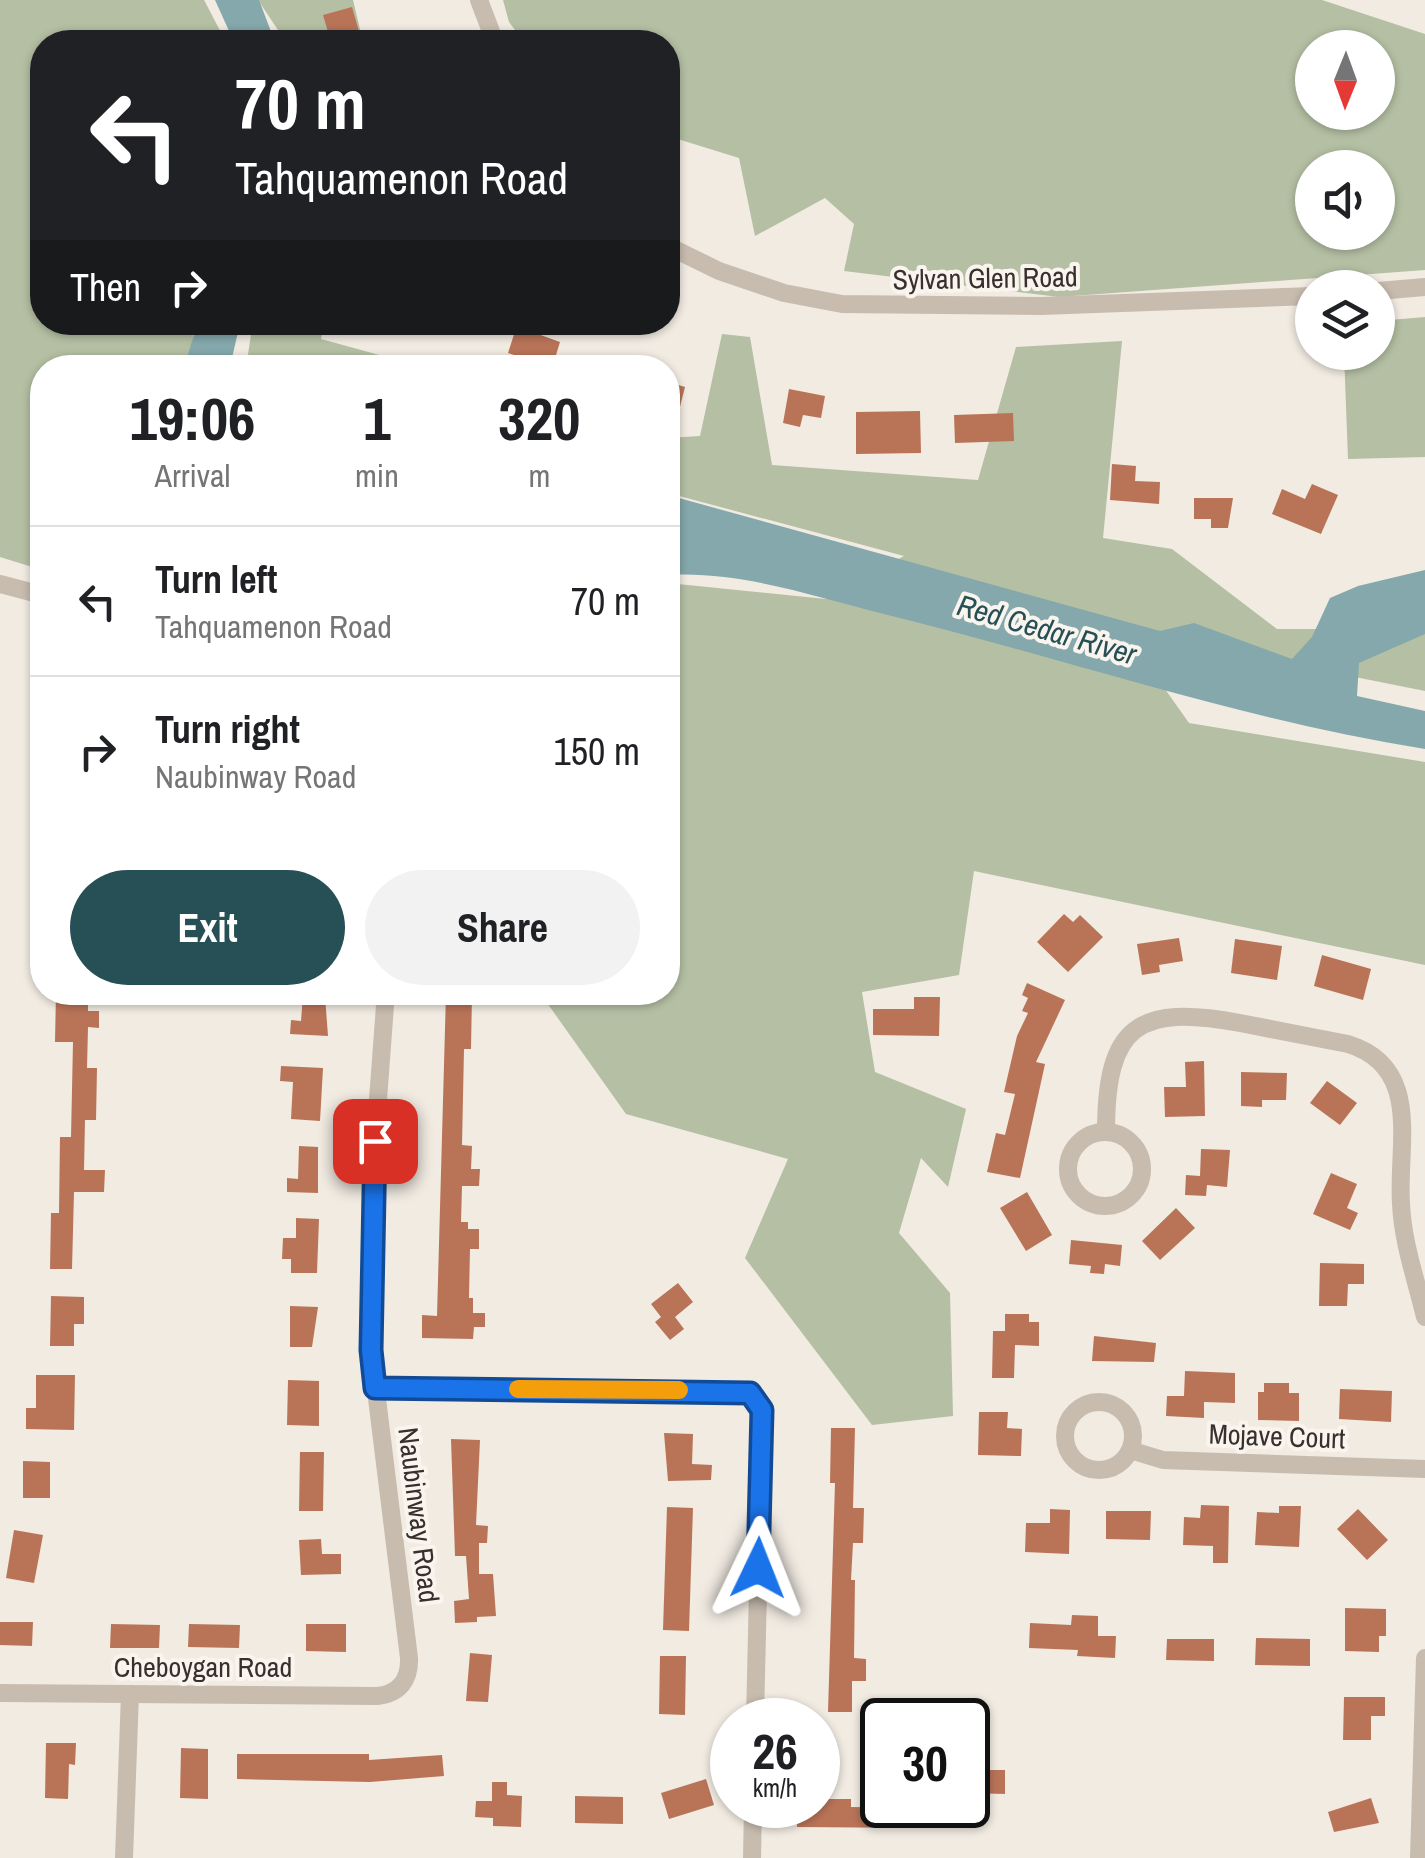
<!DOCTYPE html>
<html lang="en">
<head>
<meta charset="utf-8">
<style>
	:root { --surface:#fff; --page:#f2f2f2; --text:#202124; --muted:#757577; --line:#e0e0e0; --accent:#265055 }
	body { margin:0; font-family:"Archivo Narrow",sans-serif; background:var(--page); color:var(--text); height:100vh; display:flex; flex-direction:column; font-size:38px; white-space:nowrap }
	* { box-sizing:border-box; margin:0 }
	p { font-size:32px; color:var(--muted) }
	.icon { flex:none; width:55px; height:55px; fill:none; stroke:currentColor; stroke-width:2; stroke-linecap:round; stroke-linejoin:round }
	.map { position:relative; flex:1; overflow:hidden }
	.drawer { position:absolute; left:30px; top:355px; width:650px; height:650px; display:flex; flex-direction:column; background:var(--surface); border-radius:40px; box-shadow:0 2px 8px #0004 }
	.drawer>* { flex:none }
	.guide { position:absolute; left:30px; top:30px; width:650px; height:305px; border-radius:40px; box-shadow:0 2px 8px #0004; background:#202124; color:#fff; overflow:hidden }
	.needle { width:65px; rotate:181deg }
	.buttons { position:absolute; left:1295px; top:30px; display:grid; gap:20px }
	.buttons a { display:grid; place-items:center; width:100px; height:100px; border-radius:50%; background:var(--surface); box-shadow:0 2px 8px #0004; font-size:50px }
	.speed { position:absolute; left:710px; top:1698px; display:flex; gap:20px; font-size:50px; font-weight:700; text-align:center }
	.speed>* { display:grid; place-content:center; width:130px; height:130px; border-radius:50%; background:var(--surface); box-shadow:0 2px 8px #0004; line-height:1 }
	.speed small { font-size:25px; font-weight:400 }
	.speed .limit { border:5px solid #111; border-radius:15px; background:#fff; color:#111 }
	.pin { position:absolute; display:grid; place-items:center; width:85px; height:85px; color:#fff; margin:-42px; border-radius:20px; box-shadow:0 5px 15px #0006 }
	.me { position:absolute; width:110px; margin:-55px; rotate:2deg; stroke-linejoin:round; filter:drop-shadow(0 0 8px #0008) }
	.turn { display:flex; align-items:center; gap:35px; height:210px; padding:0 40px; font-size:45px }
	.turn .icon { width:130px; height:130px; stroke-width:2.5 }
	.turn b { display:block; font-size:70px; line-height:85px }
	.then { display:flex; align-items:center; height:95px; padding:0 40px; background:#0003; gap:20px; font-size:38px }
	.eta { display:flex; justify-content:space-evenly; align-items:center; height:170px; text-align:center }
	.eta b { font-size:60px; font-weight:700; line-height:70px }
	.action { display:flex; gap:20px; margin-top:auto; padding:20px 40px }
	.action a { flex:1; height:115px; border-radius:60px; background:var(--accent); color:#fff; font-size:40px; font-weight:700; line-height:115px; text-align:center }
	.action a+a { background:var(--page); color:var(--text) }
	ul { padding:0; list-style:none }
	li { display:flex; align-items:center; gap:30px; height:150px; padding:0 40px; border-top:2px solid var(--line) }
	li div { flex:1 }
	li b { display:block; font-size:38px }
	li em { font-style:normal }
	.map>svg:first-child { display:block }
</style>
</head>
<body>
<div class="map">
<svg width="1425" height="1858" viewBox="0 0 1425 1858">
	<rect width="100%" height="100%" fill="#f1ebe2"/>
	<g fill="#b4bfa3" fill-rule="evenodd">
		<path d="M 0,0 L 204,0 L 226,42 L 42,42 L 42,322 L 195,323 L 189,367 L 42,368 L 42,570 L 0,557 Z"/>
		<path d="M 258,0 L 353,0 L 363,42 L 286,42 Z"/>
		<path d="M 503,0 L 1322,0 L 1425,34 L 1425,270 L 1059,297 L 844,271 L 854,224 L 825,198 L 755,236 L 739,158 L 668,136 L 668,42 L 524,42 L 509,22 ZM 1312,48 L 1378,48 L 1378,112 L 1312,112 ZM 1312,168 L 1378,168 L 1378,232 L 1312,232 Z"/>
		<path d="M 1425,317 L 1425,457 L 1348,459 L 1344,353 L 1378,352 L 1378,321 Z"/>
		<path d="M 253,322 L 323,323 L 321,339 L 423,367 L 246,367 Z"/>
		<path d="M 722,334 L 750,337 L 772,465 L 978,480 L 1016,347 L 1122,341 L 1103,538 L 1172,549 L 1277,629 L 1425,629 L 1425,691 L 1124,631 L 1189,723 L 1425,762 L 1425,965 L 974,871 L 959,975 L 862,992 L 875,1072 L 966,1109 L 948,1187 L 921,1158 L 899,1233 L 950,1293 L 953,1416 L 872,1425 L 745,1258 L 788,1159 L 626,1114 L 540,993 L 668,992 L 668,583 L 826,599 L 904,556 L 668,493 L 668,438 L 700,436 Z"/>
	</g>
	<g fill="#84a8ab">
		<path d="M 215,0 L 259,0 L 275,42 L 234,42 Z"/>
		<path d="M 198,322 L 240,323 L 230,367 L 184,367 Z"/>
		<path d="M 668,495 L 1160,631 L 1194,623 L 1292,659 L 1312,637 L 1330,598 L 1358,586 L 1425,570 L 1425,634 L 1359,663 L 1357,696 L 1425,711 L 1425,749 C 1241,720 1064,658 884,614 C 813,596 741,571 668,575 Z"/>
	</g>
	<g fill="#b97458">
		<path d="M 352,7 L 362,42 L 331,42 L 323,15 Z"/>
		<path d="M 518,322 L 539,322 L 535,333 L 560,342 L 552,368 L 537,368 L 539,363 L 508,353 Z"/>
		<path d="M 668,382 L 685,387 L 672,438 L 668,438 Z"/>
		<path d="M 789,389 L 825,396 L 821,418 L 803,415 L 800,427 L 783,423 Z"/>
		<path d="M 920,411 L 921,453 L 856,454 L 856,412 Z"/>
		<path d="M 1013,413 L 1014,441 L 955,443 L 954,415 Z"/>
		<path d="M 1112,464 L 1136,466 L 1135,481 L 1160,482 L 1159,504 L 1110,500 Z"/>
		<path d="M 1312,484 L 1338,495 L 1321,534 L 1272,514 L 1282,489 L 1305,499 Z"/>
		<path d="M 1194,498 L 1233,498 L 1228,528 L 1211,528 L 1211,519 L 1194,519 Z"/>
		<path d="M 1064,914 L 1073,922 L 1080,915 L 1103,937 L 1068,972 L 1037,942 Z"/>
		<path d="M 1179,938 L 1183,961 L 1159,965 L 1160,972 L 1142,975 L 1137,944 Z"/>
		<path d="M 1235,939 L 1282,946 L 1277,980 L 1231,973 Z"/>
		<path d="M 1322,955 L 1371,969 L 1363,1000 L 1314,986 Z"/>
		<path d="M 1027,983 L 1065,1000 L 1036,1062 L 1045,1064 L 1020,1178 L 987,1172 L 996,1133 L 1005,1135 L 1015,1094 L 1004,1092 L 1017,1036 L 1028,1013 L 1022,1011 L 1028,998 L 1022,995 Z"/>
		<path d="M 56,992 L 88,992 L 88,1011 L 99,1011 L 99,1028 L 88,1027 L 87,1068 L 97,1068 L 96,1120 L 85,1120 L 84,1170 L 105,1170 L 104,1192 L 74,1192 L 72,1269 L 50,1269 L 51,1213 L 59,1213 L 60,1137 L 71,1137 L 73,1042 L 55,1042 Z"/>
		<path d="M 446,993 L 472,994 L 471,1049 L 464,1049 L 462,1145 L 472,1146 L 471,1169 L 480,1169 L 479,1186 L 462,1186 L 461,1222 L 468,1222 L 468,1229 L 479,1229 L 479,1249 L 470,1249 L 469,1298 L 473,1298 L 473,1313 L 485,1313 L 485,1327 L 474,1327 L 473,1339 L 422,1338 L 422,1315 L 437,1316 Z"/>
		<path d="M 303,995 L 325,996 L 328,1036 L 290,1034 L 291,1020 L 301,1021 Z"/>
		<path d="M 914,997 L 940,997 L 939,1036 L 873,1035 L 873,1009 L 914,1009 Z"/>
		<path d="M 1204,1061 L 1205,1116 L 1165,1117 L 1164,1087 L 1186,1087 L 1185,1062 Z"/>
		<path d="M 281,1066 L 323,1068 L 320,1121 L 291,1119 L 293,1082 L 280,1081 Z"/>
		<path d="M 1241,1072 L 1287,1073 L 1286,1100 L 1262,1100 L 1262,1107 L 1241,1106 Z"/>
		<path d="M 1327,1081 L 1357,1103 L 1340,1125 L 1310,1103 Z"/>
		<path d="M 299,1146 L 318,1147 L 318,1193 L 287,1192 L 287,1178 L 298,1179 Z"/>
		<path d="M 1201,1149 L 1230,1150 L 1227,1187 L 1207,1185 L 1206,1196 L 1185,1195 L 1186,1175 L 1200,1176 Z"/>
		<path d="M 1331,1173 L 1357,1184 L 1347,1208 L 1358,1213 L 1350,1230 L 1313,1214 Z"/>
		<path d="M 1027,1192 L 1052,1235 L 1026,1251 L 1000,1208 Z"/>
		<path d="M 1176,1208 L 1195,1228 L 1160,1260 L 1142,1241 Z"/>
		<path d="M 296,1218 L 319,1219 L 317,1273 L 291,1273 L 291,1259 L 282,1259 L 283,1238 L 296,1238 Z"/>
		<path d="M 1071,1240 L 1122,1245 L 1120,1266 L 1105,1264 L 1104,1274 L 1090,1273 L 1091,1266 L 1069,1264 Z"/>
		<path d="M 1320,1263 L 1364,1264 L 1364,1284 L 1348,1284 L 1347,1306 L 1319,1306 Z"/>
		<path d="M 678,1283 L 693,1302 L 675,1317 L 684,1329 L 670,1340 L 655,1322 L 661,1317 L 651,1304 Z"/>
		<path d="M 51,1296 L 84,1297 L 84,1324 L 74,1324 L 74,1346 L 50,1346 Z"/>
		<path d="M 290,1306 L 318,1307 L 312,1347 L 290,1347 Z"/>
		<path d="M 1005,1314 L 1029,1314 L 1029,1322 L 1039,1322 L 1039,1346 L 1015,1345 L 1014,1378 L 992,1378 L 993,1331 L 1005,1331 Z"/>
		<path d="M 1094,1336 L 1156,1343 L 1154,1362 L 1092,1361 Z"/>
		<path d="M 1185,1371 L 1235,1373 L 1235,1403 L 1204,1402 L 1204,1418 L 1166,1416 L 1167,1396 L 1184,1396 Z"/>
		<path d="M 36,1375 L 75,1375 L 74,1430 L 26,1429 L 26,1408 L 36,1408 Z"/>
		<path d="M 288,1380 L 319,1381 L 319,1426 L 287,1425 Z"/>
		<path d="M 1264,1383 L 1289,1383 L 1289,1393 L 1299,1393 L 1299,1421 L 1258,1420 L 1258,1392 L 1264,1392 Z"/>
		<path d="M 1340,1389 L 1392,1391 L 1391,1422 L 1339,1419 Z"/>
		<path d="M 979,1412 L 1008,1412 L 1007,1428 L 1022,1429 L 1021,1456 L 978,1455 Z"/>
		<path d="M 831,1428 L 855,1428 L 853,1508 L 864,1508 L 863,1543 L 853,1543 L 851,1580 L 855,1580 L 854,1658 L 866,1659 L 866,1681 L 852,1681 L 852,1712 L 828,1712 L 835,1483 L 830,1483 Z"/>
		<path d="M 664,1433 L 693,1434 L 692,1464 L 712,1465 L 711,1480 L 668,1481 Z"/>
		<path d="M 451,1439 L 480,1440 L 476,1525 L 488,1526 L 487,1543 L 479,1543 L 479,1574 L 493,1574 L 496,1616 L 477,1617 L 477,1622 L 455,1623 L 454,1601 L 469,1599 L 466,1556 L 455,1556 Z"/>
		<path d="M 300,1452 L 324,1452 L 323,1511 L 299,1511 Z"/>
		<path d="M 23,1461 L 50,1462 L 50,1498 L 23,1498 Z"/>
		<path d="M 1201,1505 L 1229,1506 L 1228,1563 L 1213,1563 L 1213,1546 L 1183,1545 L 1184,1517 L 1200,1518 Z"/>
		<path d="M 1279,1506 L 1301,1506 L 1299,1547 L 1255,1545 L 1257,1512 L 1279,1513 Z"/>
		<path d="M 667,1507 L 693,1508 L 689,1631 L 663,1630 Z"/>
		<path d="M 1050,1509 L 1070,1510 L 1069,1554 L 1025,1552 L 1026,1523 L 1050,1523 Z"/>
		<path d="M 1358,1509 L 1388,1540 L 1367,1560 L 1337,1529 Z"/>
		<path d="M 1106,1511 L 1151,1511 L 1150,1540 L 1106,1539 Z"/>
		<path d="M 14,1530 L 43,1535 L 34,1583 L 6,1578 Z"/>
		<path d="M 321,1539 L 322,1554 L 341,1554 L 341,1574 L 301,1575 L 299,1540 Z"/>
		<path d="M 1345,1608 L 1386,1609 L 1386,1636 L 1379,1636 L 1379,1652 L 1345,1651 Z"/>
		<path d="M 1072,1615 L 1098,1616 L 1098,1636 L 1116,1636 L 1115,1658 L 1077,1656 L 1078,1650 L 1029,1648 L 1030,1623 L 1071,1625 Z"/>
		<path d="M 0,1622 L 33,1622 L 32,1646 L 0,1645 Z"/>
		<path d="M 111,1624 L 160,1625 L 159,1648 L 110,1648 Z"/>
		<path d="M 189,1624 L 240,1625 L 239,1648 L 188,1647 Z"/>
		<path d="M 306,1624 L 346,1624 L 346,1652 L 306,1651 Z"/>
		<path d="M 1256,1638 L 1310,1639 L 1310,1666 L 1255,1665 Z"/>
		<path d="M 1167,1639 L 1214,1639 L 1214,1661 L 1166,1660 Z"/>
		<path d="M 470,1653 L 492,1655 L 488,1702 L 466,1701 Z"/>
		<path d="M 660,1656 L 686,1656 L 685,1715 L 659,1714 Z"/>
		<path d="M 1344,1697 L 1385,1697 L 1385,1716 L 1371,1716 L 1371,1740 L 1343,1740 Z"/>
		<path d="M 46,1743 L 76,1743 L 75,1765 L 69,1764 L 68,1799 L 45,1798 Z"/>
		<path d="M 181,1748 L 208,1749 L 208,1799 L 180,1798 Z"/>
		<path d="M 237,1754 L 369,1754 L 369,1760 L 442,1755 L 444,1776 L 370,1782 L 237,1779 Z"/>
		<path d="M 968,1770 L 1005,1770 L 1005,1794 L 968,1793 Z"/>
		<path d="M 706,1779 L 714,1805 L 669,1819 L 661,1793 Z"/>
		<path d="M 492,1782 L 507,1782 L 507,1795 L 522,1796 L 521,1827 L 493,1826 L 493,1818 L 475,1817 L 476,1801 L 492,1801 Z"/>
		<path d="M 575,1796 L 623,1797 L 623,1824 L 575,1823 Z"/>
		<path d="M 1371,1798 L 1379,1823 L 1334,1832 L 1328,1812 Z"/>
		<path d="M 818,1799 L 851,1799 L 851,1807 L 921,1808 L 921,1828 L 797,1827 L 798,1805 L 818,1805 Z"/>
	</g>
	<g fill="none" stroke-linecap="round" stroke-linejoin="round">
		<g stroke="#c8bcaf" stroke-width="18">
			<path d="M 479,0 L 495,42"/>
			<path d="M 668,246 L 719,271 L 784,293 L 842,304 L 1041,306 L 1312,296"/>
			<path d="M 1378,291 L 1425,287"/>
			<path d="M 0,584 L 42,595"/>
			<path d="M 1106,1132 C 1106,1025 1138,1004 1240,1023 C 1276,1030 1312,1037 1348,1044 C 1423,1067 1397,1145 1401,1204 C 1403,1244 1416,1279 1425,1317"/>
			<circle cx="1105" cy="1169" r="37"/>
			<path d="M 375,1388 L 741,1391 L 756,1398 L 762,1415 L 755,1720"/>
			<circle cx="1099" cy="1436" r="34"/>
			<path d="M 1130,1450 L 1163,1460 L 1425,1469"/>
			<path d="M 0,1693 L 377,1696 C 399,1694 410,1680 409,1658 L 371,1350 L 372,1180 L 386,992"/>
			<path d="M 124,1858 L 130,1694"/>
			<path d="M 752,1858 L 753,1805"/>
			<path d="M 1419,1858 L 1425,1658"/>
		</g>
	</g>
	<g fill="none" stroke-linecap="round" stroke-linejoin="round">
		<g stroke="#114b97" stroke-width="25">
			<path id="route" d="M 375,1141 L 371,1350 L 375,1388 L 750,1393 L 762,1410 L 758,1568"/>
		</g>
		<use href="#route" stroke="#1a73e8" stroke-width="18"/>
		<path stroke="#f59e0b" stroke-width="18" d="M 518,1389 L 679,1390"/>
	</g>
	<g text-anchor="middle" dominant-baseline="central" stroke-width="8" stroke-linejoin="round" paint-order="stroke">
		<g font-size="28" fill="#38302c" stroke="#f9f4ee">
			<text transform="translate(985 278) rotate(-1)">Sylvan Glen Road</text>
			<text transform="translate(1277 1436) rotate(2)">Mojave Court</text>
			<text transform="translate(419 1515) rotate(83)">Naubinway Road</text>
			<text x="203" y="1667">Cheboygan Road</text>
		</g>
		<g font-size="30" font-style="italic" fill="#265055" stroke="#f9f4ee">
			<text transform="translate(1047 629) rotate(16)">Red Cedar River</text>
		</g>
	</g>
</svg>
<div class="buttons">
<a><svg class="needle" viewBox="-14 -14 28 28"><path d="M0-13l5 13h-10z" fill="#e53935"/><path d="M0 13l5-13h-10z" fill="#757577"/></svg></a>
<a><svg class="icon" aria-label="sound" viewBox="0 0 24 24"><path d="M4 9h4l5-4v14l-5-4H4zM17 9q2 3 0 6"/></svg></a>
<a><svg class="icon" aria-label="layers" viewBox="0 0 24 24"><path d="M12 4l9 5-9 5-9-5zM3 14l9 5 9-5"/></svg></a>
</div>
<div class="speed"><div>26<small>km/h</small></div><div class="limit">30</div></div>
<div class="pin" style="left:375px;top:1141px;background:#d93025"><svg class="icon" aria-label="arrive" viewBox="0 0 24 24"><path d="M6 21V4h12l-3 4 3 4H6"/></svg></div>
<svg class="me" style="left:758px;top:1568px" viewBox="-20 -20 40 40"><path d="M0-17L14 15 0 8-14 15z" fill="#1a73e8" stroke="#fff" stroke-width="4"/></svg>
<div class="guide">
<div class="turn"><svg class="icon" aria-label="left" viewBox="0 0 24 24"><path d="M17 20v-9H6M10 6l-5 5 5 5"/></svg><div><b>70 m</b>Tahquamenon Road</div></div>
<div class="then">Then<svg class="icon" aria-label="right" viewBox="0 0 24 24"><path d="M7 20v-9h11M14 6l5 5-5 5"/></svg></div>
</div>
<section class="drawer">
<div class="eta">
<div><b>19:06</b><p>Arrival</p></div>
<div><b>1</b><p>min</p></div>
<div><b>320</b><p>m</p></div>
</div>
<ul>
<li><svg class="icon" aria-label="left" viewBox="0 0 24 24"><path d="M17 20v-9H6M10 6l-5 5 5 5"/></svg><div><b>Turn left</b><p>Tahquamenon Road</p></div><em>70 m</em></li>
<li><svg class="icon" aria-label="right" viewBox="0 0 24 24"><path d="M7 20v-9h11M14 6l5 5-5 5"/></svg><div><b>Turn right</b><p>Naubinway Road</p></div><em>150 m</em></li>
</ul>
<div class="action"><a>Exit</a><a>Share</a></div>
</section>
</div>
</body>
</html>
